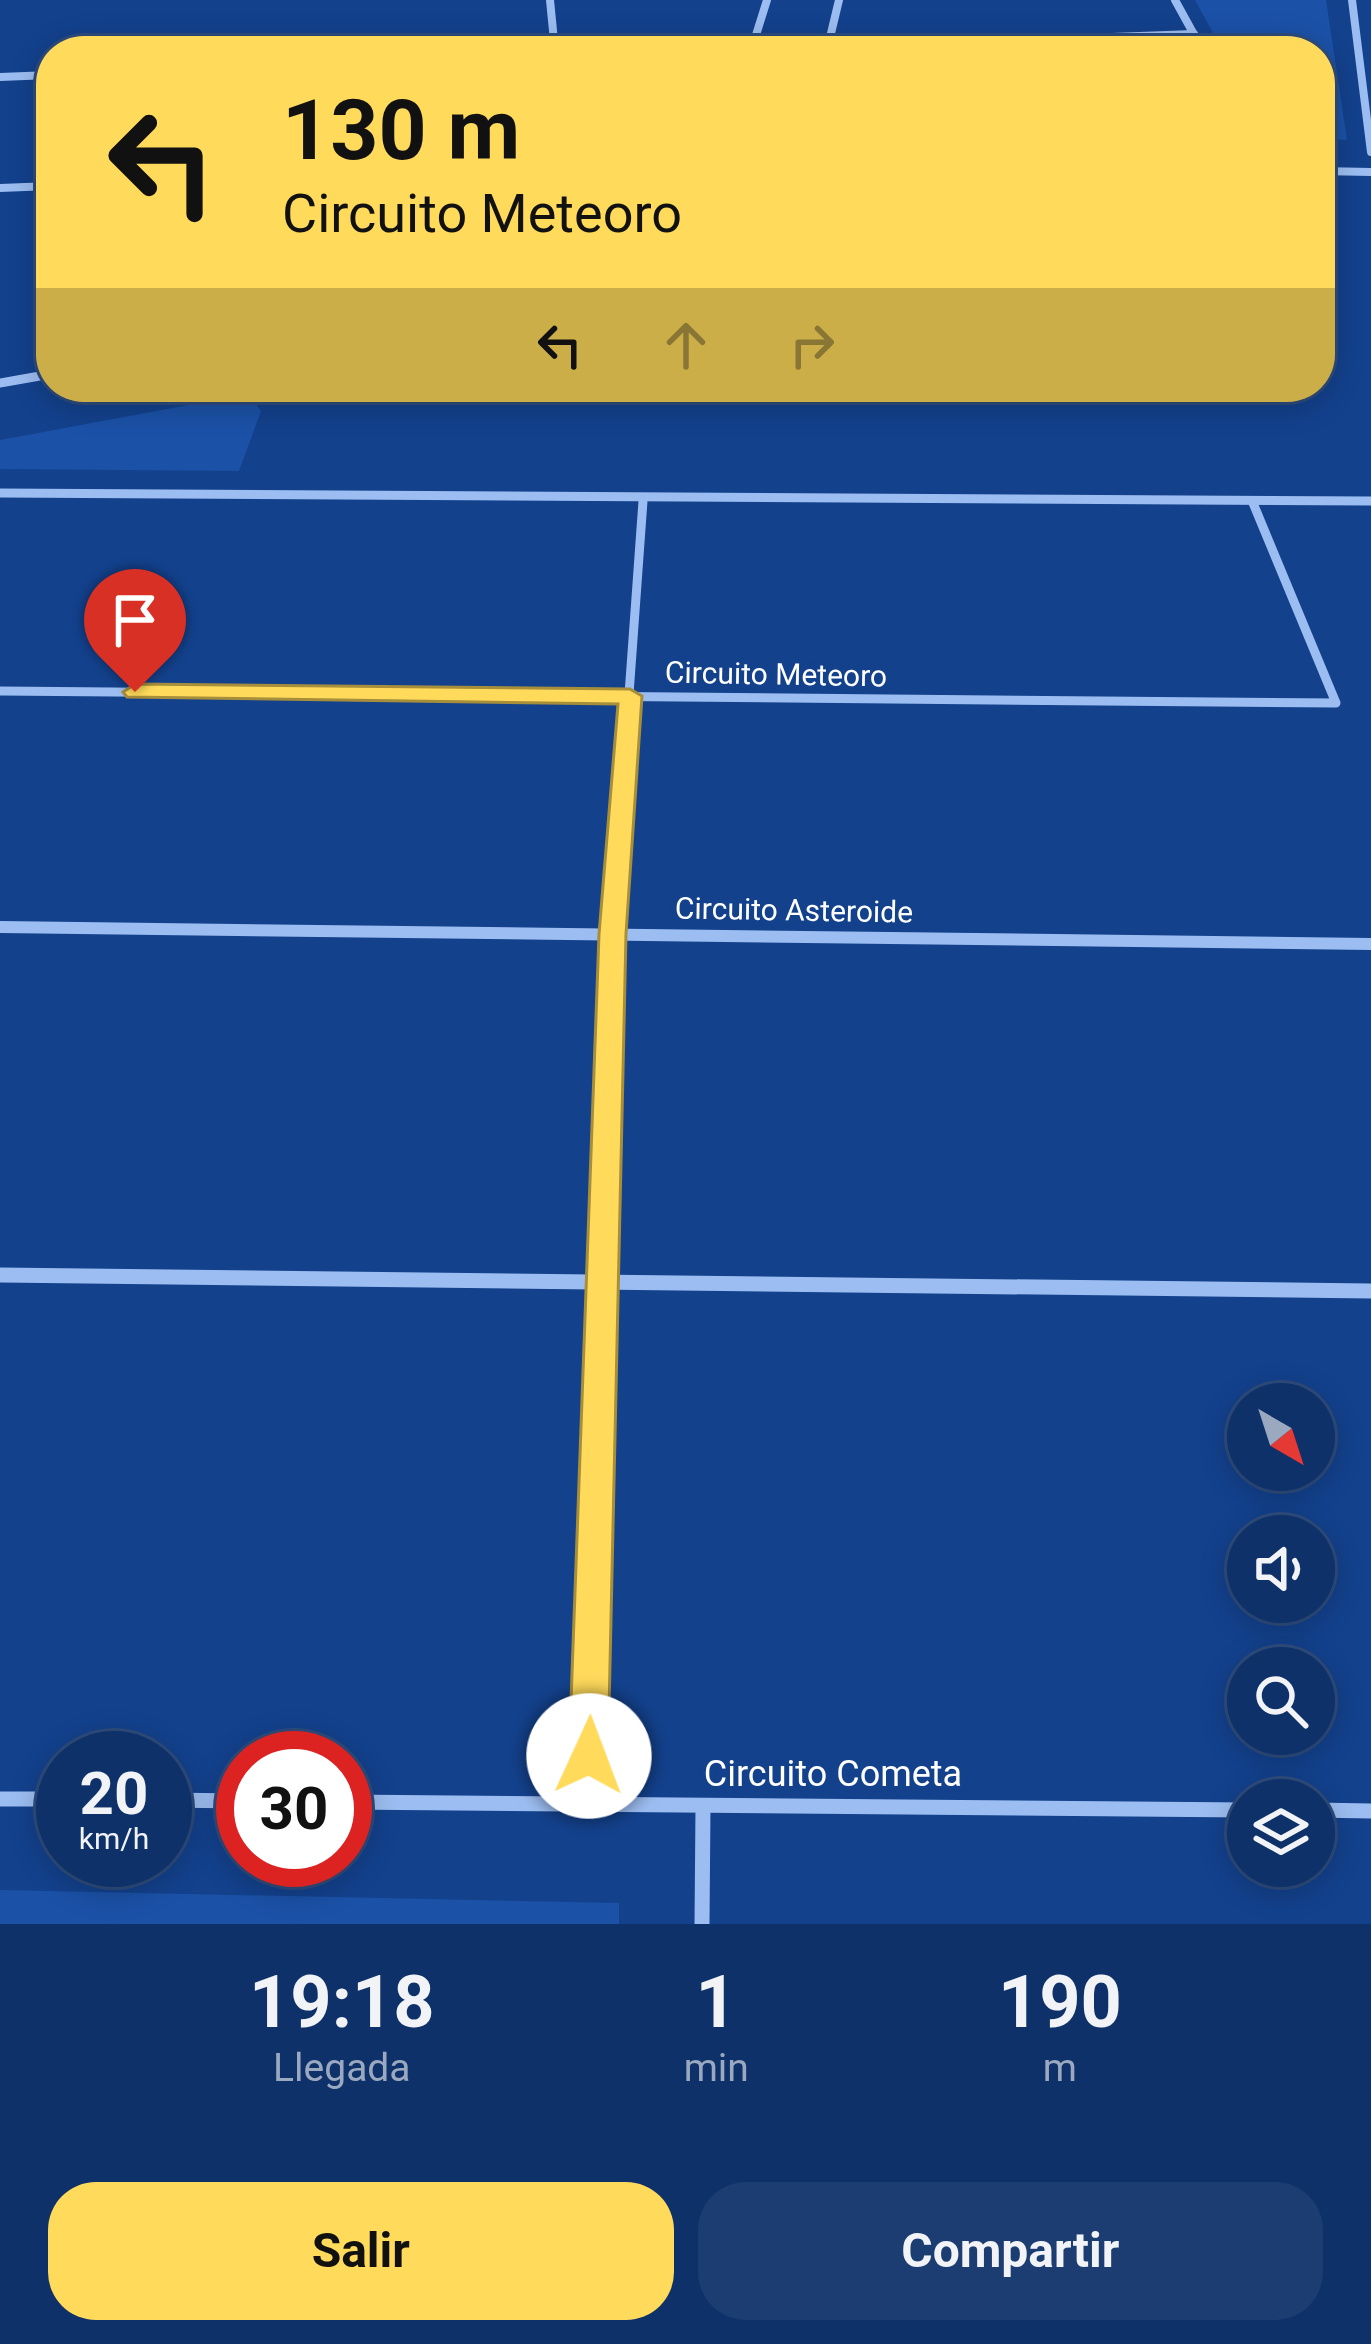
<!DOCTYPE html>
<html lang="es">
<head>
<meta charset="utf-8">
<style>
	:root { --surface:#0e3169; --page:#1c3d71; --text:#f1f3f6; --muted:#9ba9c0; --line:#2e4c7d; --accent:#ffda5b }
	body { margin:0; font-family:Roboto,sans-serif; background:var(--page); color:var(--text); height:100vh; display:flex; flex-direction:column; font-size:45px; white-space:nowrap }
	* { box-sizing:border-box; margin:0 }
	p { font-size:39px; color:var(--muted) }
	.icon { flex:none; width:66px; height:66px; fill:none; stroke:currentColor; stroke-width:2; stroke-linecap:round; stroke-linejoin:round }
	.map { position:relative; height:1924px; overflow:hidden }
	.details { display:flex; flex-direction:column; background:var(--surface); flex:1 }
	.details>* { flex:none }
	.hud { position:absolute; left:36px; top:36px; width:1299px; height:366px; border-radius:48px; box-shadow:0 6px 30px #0003,0 0 0 3px var(--line); background:#ffda5b; color:#111; overflow:hidden }
	.needle { width:78px; rotate:141deg }
	.buttons { position:absolute; left:1227px; top:1383px; display:grid; gap:24px }
	.buttons a { display:grid; place-items:center; width:108px; height:108px; border-radius:50%; background:var(--surface); box-shadow:0 6px 30px #0003,0 0 0 3px var(--line); font-size:60px }
	.speed { position:absolute; left:36px; top:1731px; display:flex; gap:24px; font-size:60px; font-weight:700; text-align:center }
	.speed>* { display:grid; place-content:center; width:156px; height:156px; border-radius:50%; background:var(--surface); box-shadow:0 6px 30px #0003,0 0 0 3px var(--line); line-height:1 }
	.speed small { font-size:30px; font-weight:400 }
	.speed .limit { border:18px solid #d22; background:#fff; color:#111 }
	.pin { position:absolute; display:grid; place-items:center; width:102px; height:102px; color:#fff; margin:-123px -51px; border-radius:50% 50% 50% 0; rotate:-45deg; box-shadow:0 0 12px #0007 }
	.pin .icon { rotate:45deg }
	.me { position:absolute; width:132px; margin:-66px; rotate:2deg; stroke-linejoin:round; filter:drop-shadow(0 0 9px #0008) }
	.turn { display:flex; align-items:center; gap:42px; height:252px; padding:0 48px; font-size:54px }
	.turn .icon { width:156px; height:156px; stroke-width:2.5 }
	.turn b { display:block; font-size:84px; line-height:102px }
	.lanes { display:flex; align-items:center; height:114px; padding:0 48px; background:#0003; justify-content:center; gap:60px; direction:ltr }
	.lanes .off { opacity:.35 }
	.eta { display:flex; justify-content:space-evenly; align-items:center; height:204px; text-align:center }
	.eta b { font-size:72px; font-weight:700; line-height:84px }
	.primary-button { display:flex; gap:24px; margin-top:auto; padding:24px 48px }
	.primary-button a { flex:1; height:138px; border-radius:48px; background:var(--accent); color:#111; font-size:48px; font-weight:700; line-height:138px; text-align:center }
	.primary-button a+a { background:var(--page); color:var(--text) }
	.map>svg:first-child { display:block }
</style>
</head>
<body>
<div class="map">
<svg width="1371" height="1924" viewBox="0 0 1371 1924">
	<rect width="100%" height="100%" fill="#13418c"/>
	<g fill="#1b51a7">
		<path d="M 1195,0 L 1326,0 L 1347,140 L 1320,138 L 1320,51 L 1223,51 Z"/>
		<path d="M 248,394 L 261,411 L 239,471 L 0,469 L 0,440 Z"/>
		<path d="M 0,1890 L 619,1903 L 619,1924 L 0,1924 Z"/>
	</g>
	<g fill="none" stroke-linecap="round" stroke-linejoin="round">
		<g stroke="#9cbdf1" stroke-width="8">
			<path d="M 550,0 L 555,51"/>
			<path d="M 1175,0 L 1203,51"/>
			<path d="M 1352,0 L 1371,152"/>
			<path d="M 827,50 L 839,0"/>
			<path d="M 728,51 L 1194,34"/>
			<path d="M 751,51 L 767,0"/>
			<path d="M 0,77 L 51,75"/>
			<path d="M 1320,171 L 1371,172"/>
			<path d="M 0,188 L 51,186"/>
		</g>
		<g stroke="#9cbdf1" stroke-width="9">
			<path d="M 0,383 L 51,374"/>
			<path d="M 0,493 L 1370,501"/>
			<path d="M 0,691 L 1336,703 L 1253,503"/>
			<path d="M 628,708 L 643,501"/>
		</g>
		<g stroke="#9cbdf1" stroke-width="12">
			<path d="M 0,927 L 1371,944"/>
			<path d="M 603,1235 L 612,935 L 628,705"/>
		</g>
		<g stroke="#9cbdf1" stroke-width="15">
			<path d="M 0,1275 L 1371,1291"/>
			<path d="M 0,1799 L 63,1799"/>
			<path d="M 165,1800 L 243,1801"/>
			<path d="M 345,1802 L 1248,1810"/>
			<path d="M 587,1804 L 603,1232"/>
			<path d="M 1314,1810 L 1371,1811"/>
			<path d="M 702,1924 L 703,1806"/>
		</g>
	</g>
	<path fill="#ffda5b" stroke="#a68e3b" stroke-width="3" d="M 135,684 L 630,689 L 642,696 L 626,934 L 608,1756 L 602,1770 L 589,1776 L 575,1770 L 569,1756 L 599,934 L 618,704 L 127,697 L 123,692 Z"/>
	<g text-anchor="middle" dominant-baseline="central" stroke-width="12" stroke-linejoin="round" paint-order="stroke">
		<g font-size="30" fill="#fff" stroke="#13418c">
			<text transform="translate(776 674) rotate(1)">Circuito Meteoro</text>
			<text transform="translate(794 910) rotate(1)">Circuito Asteroide</text>
		</g>
		<g font-size="36" fill="#fff" stroke="#13418c">
			<text x="833" y="1774">Circuito Cometa</text>
		</g>
	</g>
</svg>
<div class="buttons">
<a><svg class="needle" viewBox="-14 -14 28 28"><path d="M0-13l5 13h-10z" fill="#e53935"/><path d="M0 13l5-13h-10z" fill="#9ba9c0"/></svg></a>
<a><svg class="icon" aria-label="sound" viewBox="0 0 24 24"><path d="M4 9h4l5-4v14l-5-4H4zM17 9q2 3 0 6"/></svg></a>
<a><svg class="icon" aria-label="search" viewBox="0 0 24 24"><circle cx="10" cy="10" r="6"/><path d="M15 15l6 6"/></svg></a>
<a><svg class="icon" aria-label="layers" viewBox="0 0 24 24"><path d="M12 4l9 5-9 5-9-5zM3 14l9 5 9-5"/></svg></a>
</div>
<div class="speed"><div>20<small>km/h</small></div><div class="limit">30</div></div>
<div class="pin" style="left:135px;top:692px;background:#d93025"><svg class="icon" aria-label="arrive" viewBox="0 0 24 24"><path d="M6 21V4h12l-3 4 3 4H6"/></svg></div>
<svg class="me" style="left:589px;top:1756px" viewBox="-20 -20 40 40"><circle r="19" fill="#fff"/><path d="M0-13L10 11 0 6-10 11z" fill="#ffda5b"/></svg>
<div class="hud">
<div class="turn"><svg class="icon" aria-label="left" viewBox="0 0 24 24"><path d="M17 20v-9H6M10 6l-5 5 5 5"/></svg><div><b>130 m</b>Circuito Meteoro</div></div>
<div class="lanes"><svg class="icon" aria-label="left" viewBox="0 0 24 24"><path d="M17 20v-9H6M10 6l-5 5 5 5"/></svg><svg class="icon off" aria-label="ahead" viewBox="0 0 24 24"><path d="M12 20V5M6 11l6-6 6 6"/></svg><svg class="icon off" aria-label="right" viewBox="0 0 24 24"><path d="M7 20v-9h11M14 6l5 5-5 5"/></svg></div>
</div>
</div>
<section class="details">
<div class="eta">
<div><b>19:18</b><p>Llegada</p></div>
<div><b>1</b><p>min</p></div>
<div><b>190</b><p>m</p></div>
</div>
<div class="primary-button"><a>Salir</a><a>Compartir</a></div>
</section>
</body>
</html>
